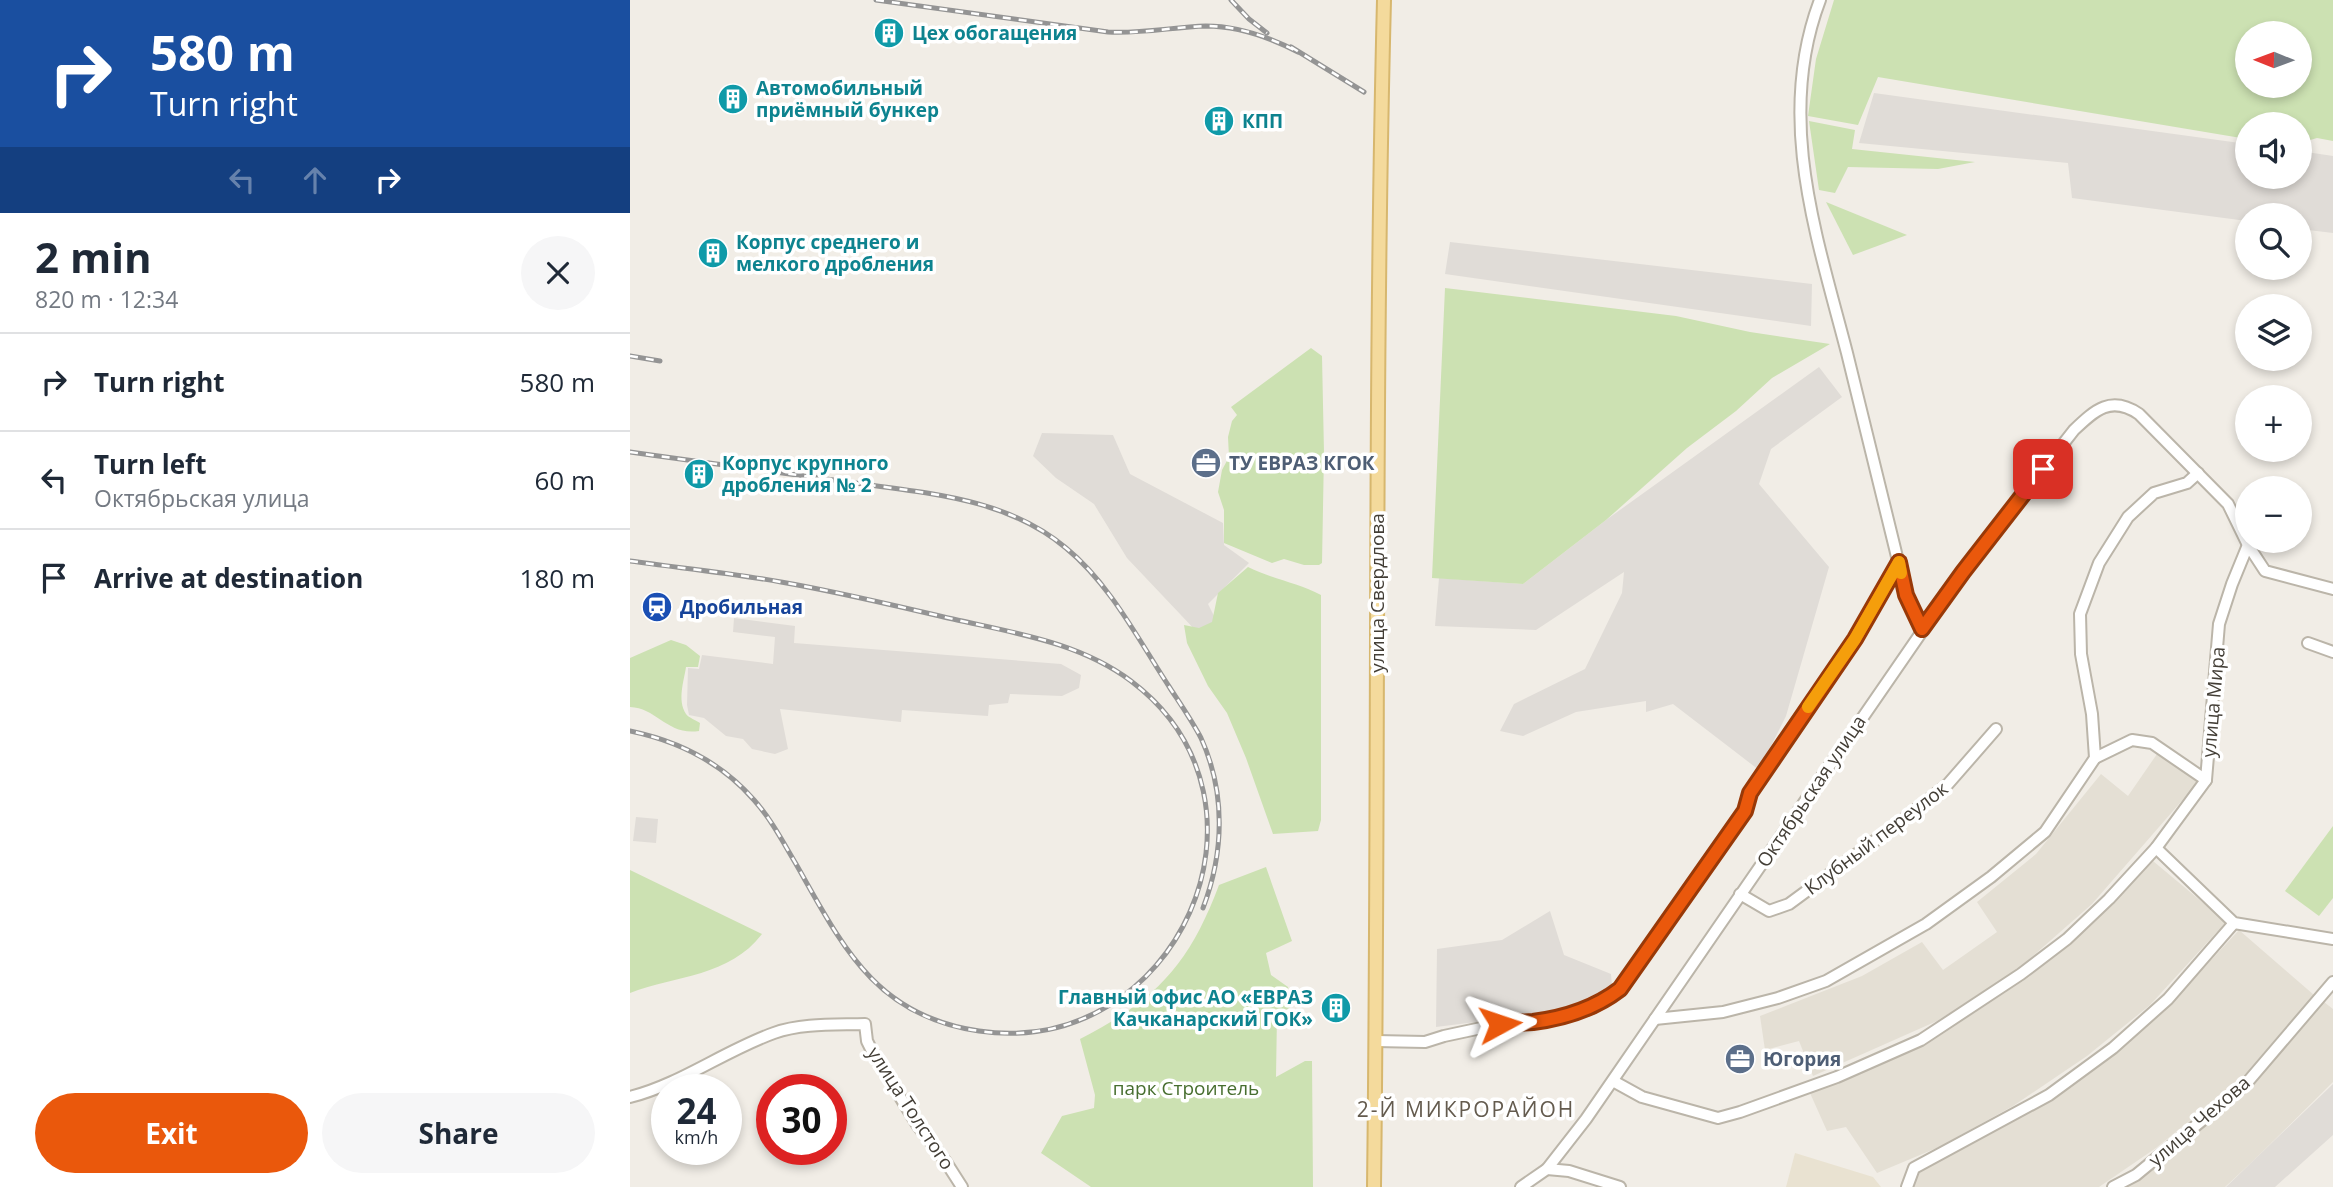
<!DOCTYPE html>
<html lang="en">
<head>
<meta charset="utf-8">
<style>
	:root { --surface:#fff; --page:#f6f6f7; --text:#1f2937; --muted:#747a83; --line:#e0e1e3; --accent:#ea580c }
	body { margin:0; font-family:"Open Sans",sans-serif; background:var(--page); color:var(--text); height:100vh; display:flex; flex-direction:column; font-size:26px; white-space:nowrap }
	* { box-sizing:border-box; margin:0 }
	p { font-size:23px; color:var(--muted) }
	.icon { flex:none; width:38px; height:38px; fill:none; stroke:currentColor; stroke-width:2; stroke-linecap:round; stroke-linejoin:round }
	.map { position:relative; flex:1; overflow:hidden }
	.side { display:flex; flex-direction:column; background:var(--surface); width:630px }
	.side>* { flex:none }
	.hud { background:#1a4fa0; color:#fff; overflow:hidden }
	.needle { width:46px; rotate:271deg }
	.controls { position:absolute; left:1605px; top:21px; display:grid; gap:14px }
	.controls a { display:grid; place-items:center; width:77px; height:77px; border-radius:50%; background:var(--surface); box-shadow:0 4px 10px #0003; font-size:35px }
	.speed { position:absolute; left:21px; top:1074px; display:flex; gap:14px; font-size:35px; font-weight:700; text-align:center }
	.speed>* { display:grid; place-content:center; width:91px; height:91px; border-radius:50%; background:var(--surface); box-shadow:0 4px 10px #0003; line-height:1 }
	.speed small { font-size:18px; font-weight:400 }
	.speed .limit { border:10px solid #d22; background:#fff; color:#111 }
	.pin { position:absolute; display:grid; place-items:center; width:60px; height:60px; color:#fff; margin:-30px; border-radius:14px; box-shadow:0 4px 10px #0006 }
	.me { position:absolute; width:77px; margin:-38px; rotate:85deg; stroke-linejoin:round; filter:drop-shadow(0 0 5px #0008) }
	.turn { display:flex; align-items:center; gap:24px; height:147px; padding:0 35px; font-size:32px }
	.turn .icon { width:91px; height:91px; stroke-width:2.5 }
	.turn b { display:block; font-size:49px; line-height:60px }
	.lanes { display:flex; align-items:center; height:66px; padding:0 35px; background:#0003; justify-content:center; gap:35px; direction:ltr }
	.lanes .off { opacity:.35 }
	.round { display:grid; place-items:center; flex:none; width:74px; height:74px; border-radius:37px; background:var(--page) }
	.headline { display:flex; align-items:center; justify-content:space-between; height:119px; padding:0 35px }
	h1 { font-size:42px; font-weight:700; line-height:52px }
	.cta { display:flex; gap:14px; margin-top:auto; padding:14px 35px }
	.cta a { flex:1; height:80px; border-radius:42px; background:var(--accent); color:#fff; font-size:28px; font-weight:700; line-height:80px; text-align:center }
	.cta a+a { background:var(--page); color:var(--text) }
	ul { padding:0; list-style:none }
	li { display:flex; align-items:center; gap:21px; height:98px; padding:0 35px; border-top:2px solid var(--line) }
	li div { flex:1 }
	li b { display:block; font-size:26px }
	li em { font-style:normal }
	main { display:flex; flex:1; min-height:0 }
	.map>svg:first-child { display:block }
</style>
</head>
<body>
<main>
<section class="side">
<div class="hud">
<div class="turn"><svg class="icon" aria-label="right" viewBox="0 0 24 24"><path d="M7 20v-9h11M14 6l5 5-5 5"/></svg><div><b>580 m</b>Turn right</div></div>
<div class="lanes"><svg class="icon off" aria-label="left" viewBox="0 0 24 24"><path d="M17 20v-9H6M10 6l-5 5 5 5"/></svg><svg class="icon off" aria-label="ahead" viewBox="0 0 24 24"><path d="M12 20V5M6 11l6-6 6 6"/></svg><svg class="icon" aria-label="right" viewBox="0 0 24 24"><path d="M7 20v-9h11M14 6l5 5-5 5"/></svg></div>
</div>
<div class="headline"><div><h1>2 min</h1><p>820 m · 12:34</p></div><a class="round"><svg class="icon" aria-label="close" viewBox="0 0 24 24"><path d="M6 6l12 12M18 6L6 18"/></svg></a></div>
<ul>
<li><svg class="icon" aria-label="right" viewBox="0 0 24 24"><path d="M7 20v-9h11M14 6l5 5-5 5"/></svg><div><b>Turn right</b></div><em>580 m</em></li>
<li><svg class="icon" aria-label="left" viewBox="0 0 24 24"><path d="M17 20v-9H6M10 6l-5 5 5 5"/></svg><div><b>Turn left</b><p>Октябрьская улица</p></div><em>60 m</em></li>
<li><svg class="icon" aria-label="arrive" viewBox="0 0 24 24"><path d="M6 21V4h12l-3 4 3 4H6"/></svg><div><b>Arrive at destination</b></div><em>180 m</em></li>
</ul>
<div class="cta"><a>Exit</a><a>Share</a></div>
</section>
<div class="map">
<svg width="1703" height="1187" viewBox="0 0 1703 1187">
	<rect width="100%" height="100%" fill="#f1ede6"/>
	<g fill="#e4dfd4">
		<path d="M 1527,754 L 1569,781 L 1462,904 L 1388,969 L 1307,1021 L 1183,1076 L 1169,1041 L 1135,1050 L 1130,1016 L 1232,976 L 1292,942 L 1313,970 L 1367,932 L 1347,902 L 1406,854 L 1471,774 L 1498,796 Z"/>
		<path d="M 1523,861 L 1596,922 L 1520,1005 L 1457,1056 L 1383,1106 L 1309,1147 L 1247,1173 L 1216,1127 L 1197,1131 L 1180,1093 L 1296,1045 L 1399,977 L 1476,911 Z"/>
		<path d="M 1609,930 L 1684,995 L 1610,1080 L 1526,1148 L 1469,1187 L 1283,1187 L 1289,1171 L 1446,1083 L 1530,1015 Z"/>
		<path d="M 1694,1002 L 1703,1009 L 1703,1082 L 1623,1161 L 1595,1187 L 1491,1187 L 1525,1166 L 1562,1137 L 1618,1089 Z"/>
	</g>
	<g fill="#e0dcd7">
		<path d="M 1244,93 L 1617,144 L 1617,177 L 1670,177 L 1670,151 L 1703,156 L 1703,233 L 1670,229 L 1670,215 L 1617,215 L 1617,221 L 1442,198 L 1438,163 L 1229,143 Z"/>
		<path d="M 820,242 L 1182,284 L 1181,326 L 815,274 Z"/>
		<path d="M 1189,367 L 1212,397 L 1141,449 L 1129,484 L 1199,567 L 1156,716 L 1129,770 L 1043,704 L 1016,712 L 1016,701 L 946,712 L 893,736 L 870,731 L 884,704 L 955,669 L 992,593 L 994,572 L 906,630 L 805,626 L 809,578 L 893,584 L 976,520 Z"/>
		<path d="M 412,433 L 483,435 L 500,474 L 593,523 L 594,545 L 619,563 L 578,604 L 587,622 L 568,633 L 497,558 L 464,504 L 426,478 L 403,456 Z"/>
		<path d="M 104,618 L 165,626 L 164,643 L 431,664 L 451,675 L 449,688 L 432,696 L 380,694 L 378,703 L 359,705 L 358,716 L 272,710 L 271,722 L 150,709 L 158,749 L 145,754 L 122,749 L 113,739 L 96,736 L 74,718 L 59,715 L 57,705 L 58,668 L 69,669 L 72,655 L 143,664 L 145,637 L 103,632 Z"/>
		<path d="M 6,817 L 28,819 L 26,843 L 3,841 Z"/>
		<path d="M 920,911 L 934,955 L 981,974 L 982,986 L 969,1000 L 910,1014 L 806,1027 L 807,949 L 872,940 Z"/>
		<path d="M 1703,1084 L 1703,1135 L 1645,1187 L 1596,1187 Z"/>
	</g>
	<path fill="#e9e2d1" d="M 1165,1153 L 1243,1177 L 1251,1187 L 1156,1187 Z"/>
	<g fill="#cce1b2" fill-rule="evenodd">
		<path d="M 1204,0 L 1703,0 L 1703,141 L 1687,138 L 1670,143 L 1670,124 L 1617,124 L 1617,139 L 1248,77 L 1228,125 L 1178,116 L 1186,59 ZM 1617,33 L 1670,33 L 1670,86 L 1617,86 Z"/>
		<path d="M 1179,121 L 1225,130 L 1222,149 L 1345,162 L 1308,169 L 1218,167 L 1205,193 L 1189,190 Z"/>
		<path d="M 1196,202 L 1277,235 L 1223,255 Z"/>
		<path d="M 815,288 L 1046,316 L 1120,332 L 1200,344 L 1142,378 L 1106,411 L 1057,448 L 976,520 L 893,584 L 802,578 Z"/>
		<path d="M 681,348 L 692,356 L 694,453 L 692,563 L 689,565 L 674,565 L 654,559 L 642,563 L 594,543 L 594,510 L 588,492 L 592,470 L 599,457 L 598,437 L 602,421 L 607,415 L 601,407 Z"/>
		<path d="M 618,567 C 642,579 668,583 691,595 L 691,820 L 688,831 L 643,834 L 616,758 L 597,713 L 578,686 L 557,643 L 554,625 L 569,628 L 582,622 L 588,593 Z"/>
		<path d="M 41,640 L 56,645 L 70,656 L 68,667 L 56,667 C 54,681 47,700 56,714 C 59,718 66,720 70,723 L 69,731 C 38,736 27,708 0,707 L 0,658 Z"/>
		<path d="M 1703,826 L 1703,898 L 1689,916 L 1655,891 Z"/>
		<path d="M 636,867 L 662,941 L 636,953 L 641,975 L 658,987 L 661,1007 L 647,1015 L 646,1077 L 675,1061 L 682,1061 L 683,1187 L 461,1187 L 411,1153 L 432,1116 L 464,1108 L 465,1095 L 450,1039 C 526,1000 559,965 589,885 Z"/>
		<path d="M 0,870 L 132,934 C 99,977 47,975 0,993 Z"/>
	</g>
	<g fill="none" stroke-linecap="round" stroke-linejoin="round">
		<g stroke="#bbb5a9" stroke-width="14">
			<g id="minor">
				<path d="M 1190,0 C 1145,118 1187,237 1217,353 C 1237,433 1257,514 1276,595 L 1292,629"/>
				<path d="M 1678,643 L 1703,652"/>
				<path d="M 1465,758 L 1502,740 L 1522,743 L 1576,780"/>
				<path d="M 1526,848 L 1604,923 L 1703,939"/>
				<path d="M 1110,894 L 1139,911 L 1159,904 L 1269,823 L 1318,784 L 1366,729"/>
				<path d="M 1025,1019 L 1093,1012 L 1148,998 L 1196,981 L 1296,924 L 1361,877 L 1415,832 L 1465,758 L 1462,714 L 1451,654 L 1450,614 L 1469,563 L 1498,517 L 1524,493 L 1557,483 L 1568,473"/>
				<path d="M 746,1041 L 795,1042 L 814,1036 L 884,1021 L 901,1022 L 926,1017 L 962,1008 L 990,989 L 1115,811 L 1120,793 L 1225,639 L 1269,562"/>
				<path d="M 983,1081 L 1012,1097 L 1088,1118 L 1110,1112 L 1207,1077 L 1291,1040 L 1391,974 L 1437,939 L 1479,899 L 1526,848 L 1576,780 L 1589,624 L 1602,584 L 1618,545"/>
				<path d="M 0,1097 C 51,1084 94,1051 144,1033 C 172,1023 206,1025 235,1024 L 237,1041 L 242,1051 L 288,1126 L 316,1162 L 332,1187"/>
				<path d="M 917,1169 L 939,1171 L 990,1187"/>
				<path d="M 891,1187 L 917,1169 L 956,1119 L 1333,572 L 1444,430 C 1465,410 1481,395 1509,414 L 1598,504 L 1618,545 L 1635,571 L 1703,589"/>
				<path d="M 1277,1187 L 1284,1168 L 1419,1095 L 1483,1048 L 1538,999 L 1604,923"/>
				<path d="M 1483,1187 L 1506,1175 L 1615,1085 L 1703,982"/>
			</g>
		</g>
		<g stroke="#d7b76e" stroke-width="16">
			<path id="major" d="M 744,1187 C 749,791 744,396 754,0"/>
		</g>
		<use href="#minor" stroke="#fff" stroke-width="10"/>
		<use href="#major" stroke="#f4da9c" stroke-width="12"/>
		<g stroke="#949494" stroke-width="5">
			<g id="rail">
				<path d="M 246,0 L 478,32 C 511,34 543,27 576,26 C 609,26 639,37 668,52"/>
				<path d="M 601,0 L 619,19 L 637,33"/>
				<path d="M 661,47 L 734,92"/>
				<path d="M 0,356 L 30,361"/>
				<path d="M 0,452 C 70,462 140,471 211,481 C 289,493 373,495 436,548 C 481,585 509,641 540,688 C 551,705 562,721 571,738 C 596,793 594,853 573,908"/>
				<path d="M 0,561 C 50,568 101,573 151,582 C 209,592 266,606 323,619 C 384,633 449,642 501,681 C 663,803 546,1060 349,1031 C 245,1016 212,945 166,864 C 153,842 141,819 124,800 C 91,762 48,741 0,731"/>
			</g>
		</g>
		<use href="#rail" stroke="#fff" stroke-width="2.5" stroke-dasharray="8" stroke-linecap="butt"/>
	</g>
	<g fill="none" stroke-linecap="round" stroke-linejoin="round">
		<g stroke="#983908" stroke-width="18">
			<path id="route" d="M 870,1024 C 881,1022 891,1023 903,1022 C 935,1018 964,1009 990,989 L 1115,811 L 1120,793 L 1225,639 L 1269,562 L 1276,595 L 1292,629 L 1333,572 L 1413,469"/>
		</g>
		<use href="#route" stroke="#ea580c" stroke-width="12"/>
		<path stroke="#f59e0b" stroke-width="12" d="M 1178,707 L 1225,639 L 1269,562 L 1271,573"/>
	</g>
	<defs>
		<g id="building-disc" transform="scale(1.575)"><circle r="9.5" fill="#0f9aa8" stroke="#fff"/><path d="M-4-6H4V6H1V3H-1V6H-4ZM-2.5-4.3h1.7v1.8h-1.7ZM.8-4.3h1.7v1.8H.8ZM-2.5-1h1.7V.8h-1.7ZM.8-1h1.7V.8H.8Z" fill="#fff"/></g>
		<g id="office-disc" transform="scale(1.575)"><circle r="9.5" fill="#5c6f8a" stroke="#fff"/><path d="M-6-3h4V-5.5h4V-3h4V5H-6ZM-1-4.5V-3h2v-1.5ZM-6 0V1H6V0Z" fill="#fff"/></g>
		<g id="station-disc" transform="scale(1.575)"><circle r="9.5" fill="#1a4fb4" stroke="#fff"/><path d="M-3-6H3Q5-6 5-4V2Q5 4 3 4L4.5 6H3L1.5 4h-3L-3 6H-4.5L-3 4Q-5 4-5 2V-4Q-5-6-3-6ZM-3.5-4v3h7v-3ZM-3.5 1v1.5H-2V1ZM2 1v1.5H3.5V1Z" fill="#fff"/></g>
	</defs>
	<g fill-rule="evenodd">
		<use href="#building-disc" x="259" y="33"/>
		<use href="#building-disc" x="103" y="99"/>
		<use href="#building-disc" x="589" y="121"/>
		<use href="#building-disc" x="83" y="253"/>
		<use href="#office-disc" x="576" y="463"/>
		<use href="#building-disc" x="69" y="474"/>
		<use href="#station-disc" x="27" y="607"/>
		<use href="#building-disc" x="706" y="1008"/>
		<use href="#office-disc" x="1110" y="1059"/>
	</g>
	<g text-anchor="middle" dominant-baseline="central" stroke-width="7" stroke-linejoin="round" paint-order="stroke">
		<g font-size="19" font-weight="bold" fill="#0d838f" stroke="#fff" text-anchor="start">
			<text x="282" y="33">Цех обогащения</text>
			<text x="126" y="88">Автомобильный<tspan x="126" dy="22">приёмный бункер</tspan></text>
			<text x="612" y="121">КПП</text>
			<text x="106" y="242">Корпус среднего и<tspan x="106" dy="22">мелкого дробления</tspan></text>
			<text x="92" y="463">Корпус крупного<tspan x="92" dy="22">дробления № 2</tspan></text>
			<text x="683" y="997" text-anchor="end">Главный офис АО «ЕВРАЗ<tspan x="683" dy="22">Качканарский ГОК»</tspan></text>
		</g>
		<g font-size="19" font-weight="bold" fill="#4e5e75" stroke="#fff" text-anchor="start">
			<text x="599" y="463">ТУ ЕВРАЗ КГОК</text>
			<text x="1133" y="1059">Югория</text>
		</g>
		<g font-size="19" fill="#433e36" stroke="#fff">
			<text transform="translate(747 593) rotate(-90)">улица Свердлова</text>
			<text transform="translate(1583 702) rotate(-85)">улица Мира</text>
			<text transform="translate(1181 791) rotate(-56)">Октябрьская улица</text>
			<text transform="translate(1246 838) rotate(-37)">Клубный переулок</text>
			<text transform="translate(281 1108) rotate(57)">улица Толстого</text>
			<text transform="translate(1569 1121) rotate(-41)">улица Чехова</text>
		</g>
		<g font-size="19" font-weight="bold" fill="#164399" stroke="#fff" text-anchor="start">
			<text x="50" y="607">Дробильная</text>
		</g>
		<g font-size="19" fill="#476e2f" stroke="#fff">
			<text x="556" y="1088">парк Строитель</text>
		</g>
		<g font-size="21" letter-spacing="2" fill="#645b4e" stroke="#fff">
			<text x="836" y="1109">2-Й МИКРОРАЙОН</text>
		</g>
	</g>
</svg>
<div class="controls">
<a><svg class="needle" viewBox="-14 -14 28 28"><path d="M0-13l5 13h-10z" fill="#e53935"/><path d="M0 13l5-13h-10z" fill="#747a83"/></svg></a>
<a><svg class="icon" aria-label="sound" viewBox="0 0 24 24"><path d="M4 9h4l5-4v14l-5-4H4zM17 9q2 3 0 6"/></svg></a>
<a><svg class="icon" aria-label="search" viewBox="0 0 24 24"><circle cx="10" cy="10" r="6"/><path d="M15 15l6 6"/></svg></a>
<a><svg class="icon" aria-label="layers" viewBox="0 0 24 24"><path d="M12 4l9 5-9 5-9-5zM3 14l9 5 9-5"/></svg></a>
<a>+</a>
<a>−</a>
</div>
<div class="speed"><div>24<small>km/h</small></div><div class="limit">30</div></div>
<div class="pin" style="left:1413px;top:469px;background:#d93025"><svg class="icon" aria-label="arrive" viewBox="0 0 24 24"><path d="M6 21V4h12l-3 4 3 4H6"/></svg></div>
<svg class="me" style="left:870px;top:1024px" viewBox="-20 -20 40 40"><path d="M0-17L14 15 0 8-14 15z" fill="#ea580c" stroke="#fff" stroke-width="4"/></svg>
</div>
</main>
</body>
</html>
